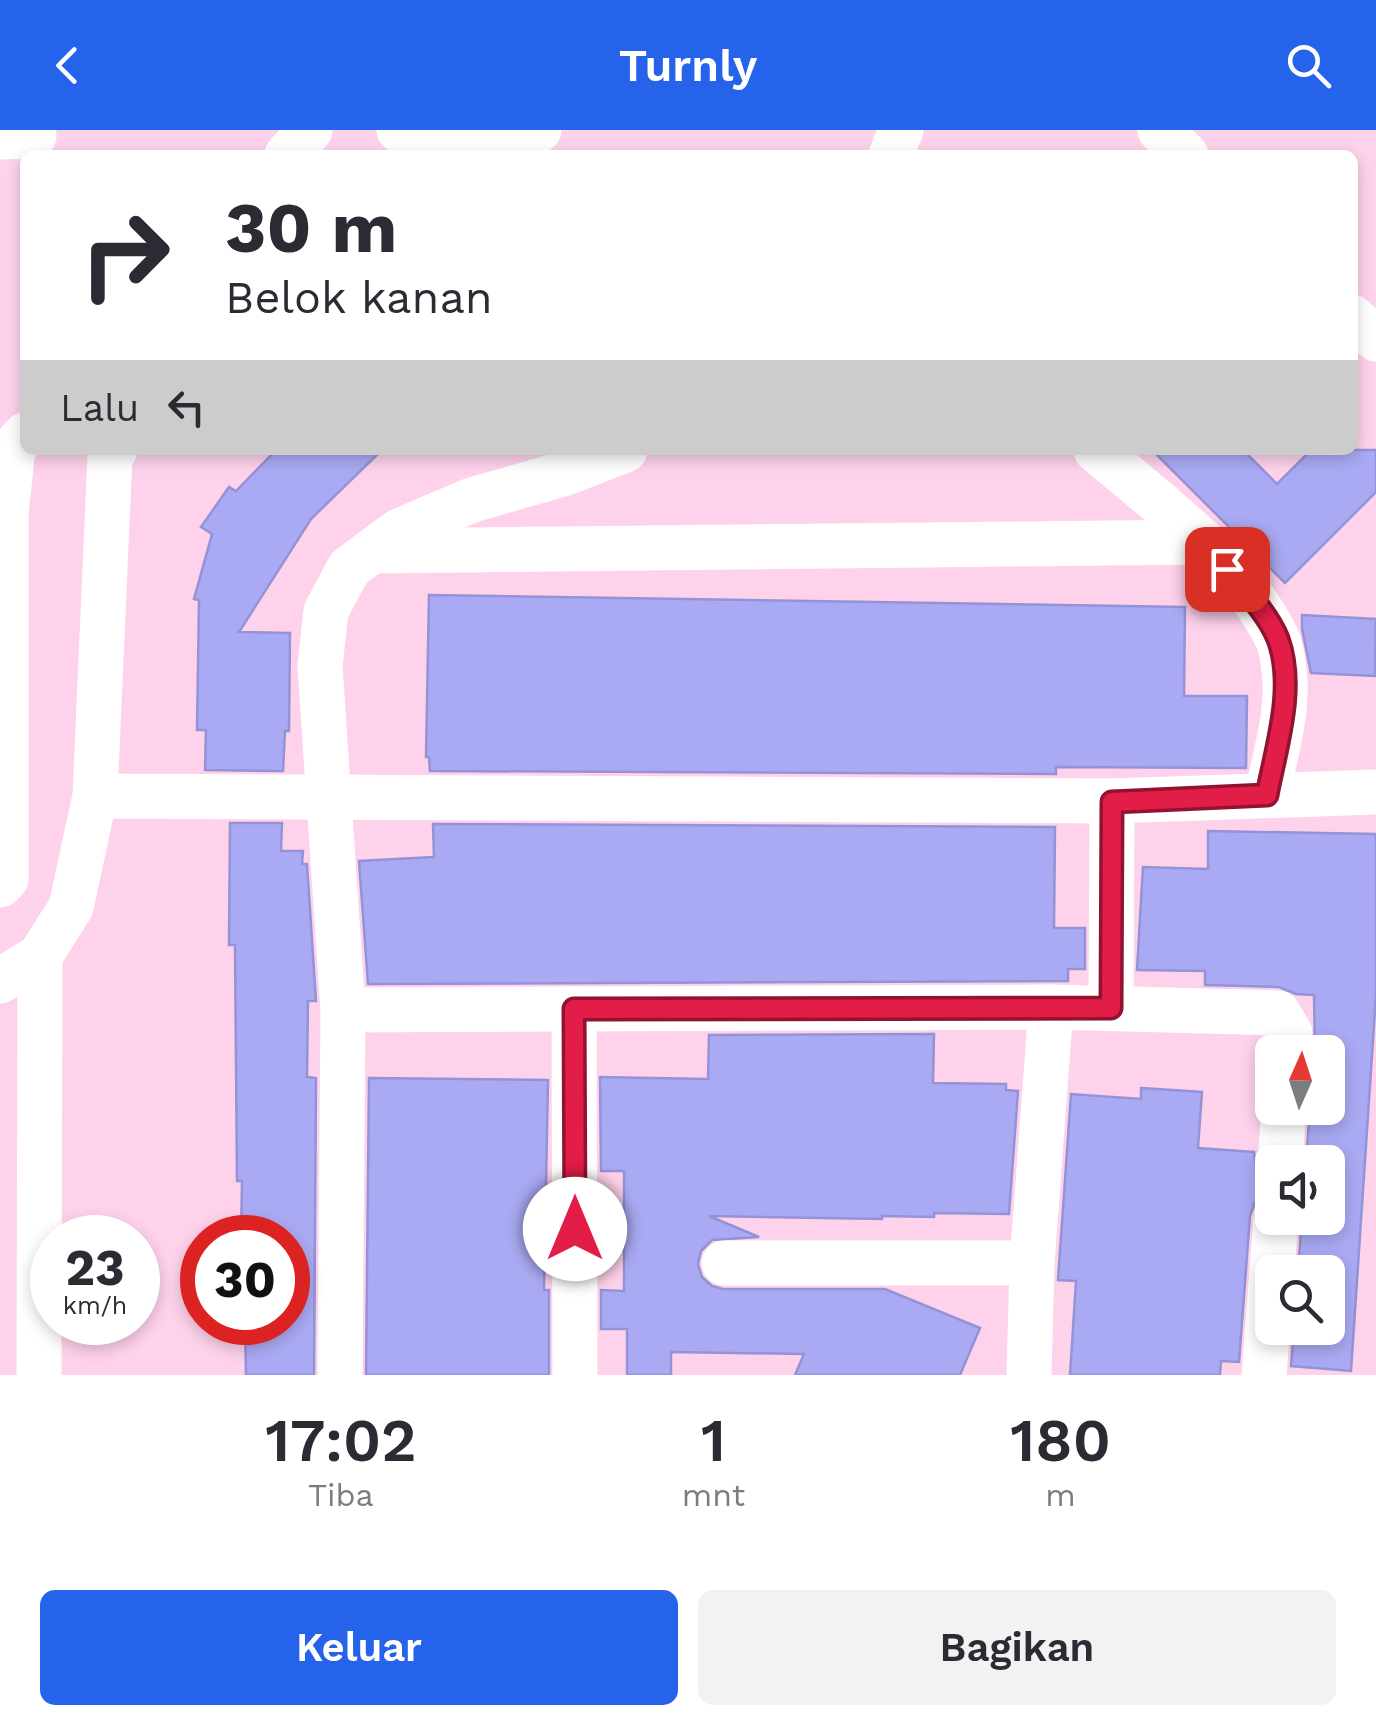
<!DOCTYPE html>
<html lang="id">
<head>
<meta charset="utf-8">
<style>
	:root { --surface:#fff; --page:#f2f2f3; --text:#2b2b33; --muted:#7c7c81; --accent:#2563eb }
	body { margin:0; font-family:"Work Sans",sans-serif; background:var(--page); color:var(--text); height:100vh; display:flex; flex-direction:column; font-size:38px; white-space:nowrap }
	* { box-sizing:border-box; margin:0 }
	p { font-size:32px; color:var(--muted) }
	.icon { flex:none; width:55px; height:55px; fill:none; stroke:currentColor; stroke-width:2; stroke-linecap:round; stroke-linejoin:round }
	.map { position:relative; height:1245px; overflow:hidden }
	.sheet { display:flex; flex-direction:column; background:var(--surface); flex:1 }
	.sheet>* { flex:none }
	.banner { position:absolute; left:20px; top:20px; width:1338px; height:305px; border-radius:15px; box-shadow:0 5px 15px #0003; background:#fff; color:var(--text); overflow:hidden }
	.needle { width:65px; rotate:3deg }
	.tools { position:absolute; left:1255px; top:905px; display:grid; gap:20px }
	.tools a { display:grid; place-items:center; width:90px; height:90px; border-radius:15px; background:var(--surface); box-shadow:0 5px 15px #0003; font-size:50px }
	.speed { position:absolute; left:30px; top:1085px; display:flex; gap:20px; font-size:50px; font-weight:700; text-align:center }
	.speed>* { display:grid; place-content:center; width:130px; height:130px; border-radius:50%; background:var(--surface); box-shadow:0 5px 15px #0003; line-height:1 }
	.speed small { font-size:25px; font-weight:400 }
	.speed .limit { border:15px solid #d22; background:#fff; color:#111 }
	.pin { position:absolute; display:grid; place-items:center; width:85px; height:85px; color:#fff; margin:-42px; border-radius:20px; box-shadow:0 5px 15px #0006 }
	.me { position:absolute; width:110px; margin:-55px; rotate:0deg; stroke-linejoin:round; filter:drop-shadow(0 0 8px #0008) }
	.turn { display:flex; align-items:center; gap:35px; height:210px; padding:0 40px; font-size:45px }
	.turn .icon { width:130px; height:130px; stroke-width:2.5 }
	.turn b { display:block; font-size:70px; line-height:85px }
	.then { display:flex; align-items:center; height:95px; padding:0 40px; background:#0003; gap:20px; font-size:38px }
	.eta { display:flex; justify-content:space-evenly; align-items:center; height:170px; text-align:center }
	.eta b { font-size:60px; font-weight:600; line-height:70px }
	.primary-button { display:flex; gap:20px; margin-top:auto; padding:20px 40px }
	.primary-button a { flex:1; height:115px; border-radius:15px; background:var(--accent); color:#fff; font-size:40px; font-weight:600; line-height:115px; text-align:center }
	.primary-button a+a { background:var(--page); color:var(--text) }
	header { display:flex; justify-content:space-between; align-items:center; height:130px; padding:0 40px; background:var(--accent); color:#fff; font-size:45px; font-weight:600 }
	.map>svg:first-child { display:block }
</style>
</head>
<body>
<header><svg class="icon" aria-label="back" viewBox="0 0 24 24"><path d="M15 5l-7 7 7 7"/></svg>Turnly<svg class="icon" aria-label="search" viewBox="0 0 24 24"><circle cx="10" cy="10" r="6"/><path d="M15 15l6 6"/></svg></header>
<div class="map">
<svg width="1376" height="1245" viewBox="0 0 1376 1245">
	<rect width="100%" height="100%" fill="#fed2eb"/>
	<g fill="#aaaaf4" stroke="#9393d6" stroke-width="2.5">
		<path d="M 276,320 L 382,320 L 311,389 L 239,502 L 290,503 L 289,601 L 285,601 L 283,641 L 205,640 L 206,600 L 197,600 L 199,470 L 194,469 L 212,404 L 201,397 L 229,357 L 236,361 Z"/>
		<path d="M 1152,320 L 1243,320 L 1277,354 L 1311,320 L 1376,320 L 1376,362 L 1285,453 Z"/>
		<path d="M 429,465 L 1185,477 L 1184,566 L 1247,566 L 1246,638 L 1056,637 L 1056,644 L 430,641 L 429,627 L 426,627 Z"/>
		<path d="M 1302,485 L 1376,489 L 1375,546 L 1311,543 L 1302,499 Z"/>
		<path d="M 230,693 L 282,693 L 281,721 L 303,721 L 302,734 L 307,734 L 316,871 L 308,871 L 307,947 L 316,948 L 314,1245 L 246,1245 L 245,1192 L 288,1192 L 288,1107 L 241,1107 L 242,1051 L 237,1051 L 235,815 L 229,815 Z"/>
		<path d="M 433,694 L 1055,697 L 1054,798 L 1085,798 L 1085,839 L 1068,839 L 1068,851 L 368,854 L 359,731 L 434,727 Z"/>
		<path d="M 1208,701 L 1376,704 L 1376,865 L 1351,1241 L 1291,1236 L 1294,1198 L 1328,1198 L 1328,1142 L 1298,1142 L 1302,1088 L 1328,1088 L 1328,1032 L 1306,1032 L 1310,978 L 1328,978 L 1328,922 L 1315,922 L 1314,865 L 1296,864 L 1279,857 L 1205,855 L 1205,841 L 1137,840 L 1143,737 L 1208,739 Z"/>
		<path d="M 934,904 L 933,953 L 1006,954 L 1006,960 L 1018,961 L 1009,1084 L 934,1083 L 934,1087 L 882,1086 L 882,1089 L 709,1086 L 759,1107 L 712,1110 L 701,1121 L 698,1134 L 702,1147 L 712,1156 L 723,1159 L 885,1159 L 980,1198 L 960,1245 L 795,1245 L 804,1224 L 671,1222 L 671,1245 L 627,1245 L 627,1199 L 601,1199 L 601,1160 L 624,1161 L 624,1041 L 601,1041 L 600,947 L 708,949 L 709,905 Z"/>
		<path d="M 369,948 L 548,950 L 544,1160 L 549,1160 L 549,1245 L 366,1245 Z"/>
		<path d="M 1141,958 L 1202,962 L 1198,1018 L 1254,1022 L 1257,1044 L 1272,1056 L 1272,1063 L 1255,1072 L 1250,1086 L 1239,1232 L 1221,1231 L 1220,1245 L 1070,1245 L 1076,1151 L 1058,1150 L 1071,964 L 1141,969 Z"/>
	</g>
	<g fill="none" stroke-linecap="round" stroke-linejoin="round">
		<g stroke="#fff" stroke-width="45">
			<path d="M 399,0 C 440,19 498,23 539,0"/>
			<path d="M 1160,0 L 1186,25"/>
			<path d="M 0,7 L 34,6"/>
			<path d="M 287,25 L 310,0"/>
			<path d="M 891,25 L 901,0"/>
			<path d="M 1352,187 L 1376,209"/>
			<path d="M 1096,320 C 1158,373 1239,431 1276,506 C 1282,518 1284,538 1285,551 C 1287,588 1274,629 1267,665"/>
			<path d="M 372,421 L 1204,412"/>
			<path d="M 95,666 L 1112,671 L 1376,662"/>
			<path d="M 0,755 L 6,749 L 6,384 L 13,318 L 25,305"/>
			<path d="M 0,851 L 40,826 L 71,777 L 95,666 L 110,325 L 115,320"/>
			<path d="M 1111,877 L 1112,671"/>
			<path d="M 574,879 L 575,1245"/>
			<path d="M 343,880 L 1051,877 L 1278,883 L 1290,903 L 1289,922"/>
			<path d="M 1280,1032 L 1284,978"/>
			<path d="M 724,1133 L 1032,1133"/>
			<path d="M 39,1245 L 40,826"/>
			<path d="M 340,1245 L 343,880 L 320,536 L 326,481 L 349,438 L 399,401 L 472,370 L 566,343 L 625,320"/>
			<path d="M 1029,1245 L 1032,1133 L 1051,877"/>
			<path d="M 1264,1245 L 1276,1088"/>
		</g>
	</g>
	<g fill="none" stroke-linecap="round" stroke-linejoin="round">
		<g stroke="#92132f" stroke-width="25">
			<path id="route" d="M 575,1099 L 574,879 L 1111,878 L 1112,672 L 1267,665 C 1276,617 1296,558 1278,509 C 1268,484 1244,459 1227,439"/>
		</g>
		<use href="#route" stroke="#e11d48" stroke-width="18"/>
	</g>
</svg>
<div class="tools">
<a><svg class="needle" viewBox="-14 -14 28 28"><path d="M0-13l5 13h-10z" fill="#e53935"/><path d="M0 13l5-13h-10z" fill="#7c7c81"/></svg></a>
<a><svg class="icon" aria-label="sound" viewBox="0 0 24 24"><path d="M4 9h4l5-4v14l-5-4H4zM17 9q2 3 0 6"/></svg></a>
<a><svg class="icon" aria-label="search" viewBox="0 0 24 24"><circle cx="10" cy="10" r="6"/><path d="M15 15l6 6"/></svg></a>
</div>
<div class="speed"><div>23<small>km/h</small></div><div class="limit">30</div></div>
<div class="pin" style="left:1227px;top:439px;background:#d93025"><svg class="icon" aria-label="arrive" viewBox="0 0 24 24"><path d="M6 21V4h12l-3 4 3 4H6"/></svg></div>
<svg class="me" style="left:575px;top:1099px" viewBox="-20 -20 40 40"><circle r="19" fill="#fff"/><path d="M0-13L10 11 0 6-10 11z" fill="#e11d48"/></svg>
<div class="banner">
<div class="turn"><svg class="icon" aria-label="right" viewBox="0 0 24 24"><path d="M7 20v-9h11M14 6l5 5-5 5"/></svg><div><b>30 m</b>Belok kanan</div></div>
<div class="then">Lalu<svg class="icon" aria-label="left" viewBox="0 0 24 24"><path d="M17 20v-9H6M10 6l-5 5 5 5"/></svg></div>
</div>
</div>
<section class="sheet">
<div class="eta">
<div><b>17:02</b><p>Tiba</p></div>
<div><b>1</b><p>mnt</p></div>
<div><b>180</b><p>m</p></div>
</div>
<div class="primary-button"><a>Keluar</a><a>Bagikan</a></div>
</section>
</body>
</html>
